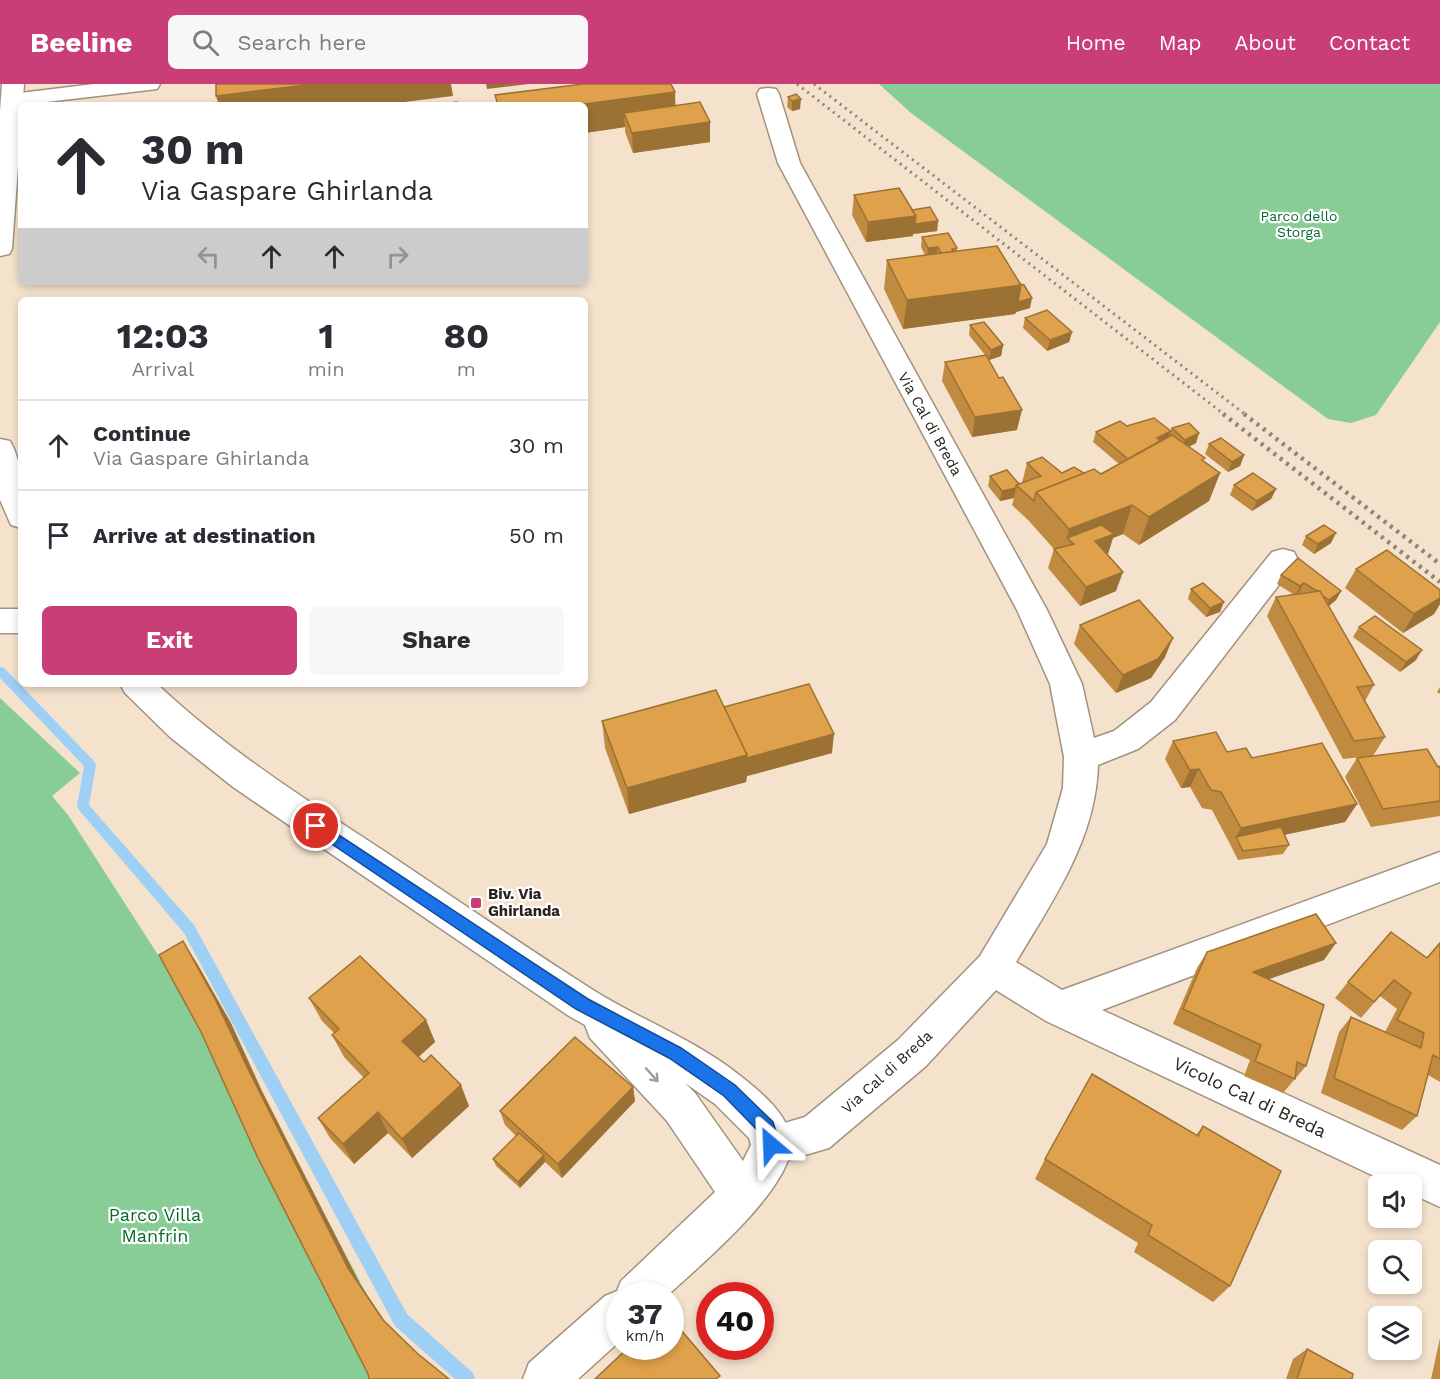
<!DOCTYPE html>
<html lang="en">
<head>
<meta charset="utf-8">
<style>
	:root { --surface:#fff; --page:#f7f7f7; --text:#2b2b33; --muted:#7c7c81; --line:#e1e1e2; --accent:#c93e76 }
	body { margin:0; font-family:"Work Sans",sans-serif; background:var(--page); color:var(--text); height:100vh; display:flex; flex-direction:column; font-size:22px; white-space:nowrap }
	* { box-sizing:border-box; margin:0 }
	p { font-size:20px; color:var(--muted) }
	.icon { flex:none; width:33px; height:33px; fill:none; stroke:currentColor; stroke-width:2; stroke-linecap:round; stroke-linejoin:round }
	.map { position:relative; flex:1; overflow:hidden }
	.panel { position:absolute; left:18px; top:213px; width:570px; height:390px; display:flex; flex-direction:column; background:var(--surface); border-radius:9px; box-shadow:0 3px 9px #0003 }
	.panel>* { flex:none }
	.banner { position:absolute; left:18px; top:18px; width:570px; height:183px; border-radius:9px; box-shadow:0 3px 9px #0003; background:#fff; color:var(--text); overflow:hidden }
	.fabs { position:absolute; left:1368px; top:1090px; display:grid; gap:12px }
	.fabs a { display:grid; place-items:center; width:54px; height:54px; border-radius:9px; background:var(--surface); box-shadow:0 3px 9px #0003; font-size:30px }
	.speed { position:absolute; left:606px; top:1198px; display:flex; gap:12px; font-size:30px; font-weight:700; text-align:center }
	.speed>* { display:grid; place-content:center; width:78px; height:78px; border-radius:50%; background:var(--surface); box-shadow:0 3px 9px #0003; line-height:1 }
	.speed small { font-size:15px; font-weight:400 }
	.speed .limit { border:9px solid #d22; background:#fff; color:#111 }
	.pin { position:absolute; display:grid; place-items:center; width:51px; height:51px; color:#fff; margin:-26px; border:3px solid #fff; border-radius:50%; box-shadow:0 2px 6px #0007 }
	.me { position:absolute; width:66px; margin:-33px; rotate:334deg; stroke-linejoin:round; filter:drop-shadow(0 0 4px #0008) }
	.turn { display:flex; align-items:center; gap:21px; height:126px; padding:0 24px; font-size:27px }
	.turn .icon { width:78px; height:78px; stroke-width:2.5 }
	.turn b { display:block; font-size:42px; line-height:51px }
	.lanes { display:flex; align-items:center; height:57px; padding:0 24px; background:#0003; justify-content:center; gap:30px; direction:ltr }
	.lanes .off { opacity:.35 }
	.eta { display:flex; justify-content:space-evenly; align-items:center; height:102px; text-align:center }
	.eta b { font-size:36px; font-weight:700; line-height:42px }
	.primary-button { display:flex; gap:12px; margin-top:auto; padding:12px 24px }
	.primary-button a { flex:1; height:69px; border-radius:9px; background:var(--accent); color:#fff; font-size:24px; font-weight:700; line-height:69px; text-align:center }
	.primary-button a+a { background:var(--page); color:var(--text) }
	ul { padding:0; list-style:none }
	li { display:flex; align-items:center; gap:18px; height:90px; padding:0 24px; border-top:2px solid var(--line) }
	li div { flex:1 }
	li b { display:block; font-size:22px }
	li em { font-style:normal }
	header { display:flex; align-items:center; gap:36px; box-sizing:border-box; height:84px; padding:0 30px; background:var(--accent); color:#fff }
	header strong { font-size:28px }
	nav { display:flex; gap:33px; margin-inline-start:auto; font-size:21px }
	.search { width:420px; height:54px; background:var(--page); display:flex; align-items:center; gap:15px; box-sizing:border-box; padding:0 21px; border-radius:9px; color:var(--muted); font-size:22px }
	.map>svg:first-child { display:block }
</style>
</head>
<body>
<header>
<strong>Beeline</strong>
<div class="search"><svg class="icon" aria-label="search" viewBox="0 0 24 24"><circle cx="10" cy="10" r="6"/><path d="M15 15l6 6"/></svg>Search here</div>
<nav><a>Home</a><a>Map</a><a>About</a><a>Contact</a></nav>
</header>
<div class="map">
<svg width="1440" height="1295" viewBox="0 0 1440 1295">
	<rect width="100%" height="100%" fill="#f4e2cd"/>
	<g fill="#89cd96">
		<path d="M 879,0 L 1440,0 L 1440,238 L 1376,331 L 1351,339 L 1328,335 L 911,29 Z"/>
		<path d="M 0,614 L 80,689 L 52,712 L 68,731 L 171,891 L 257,1001 L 389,1253 L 436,1295 L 0,1295 Z"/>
	</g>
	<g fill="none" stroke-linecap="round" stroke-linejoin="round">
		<path fill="#9ed0f6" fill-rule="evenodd" d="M 0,583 L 4,584 L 94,677 L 96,681 L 89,721 L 194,841 L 407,1230 L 473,1289 L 475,1295 L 455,1295 L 395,1242 L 184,849 L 79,726 L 77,722 L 84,682 L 0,594 Z"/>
		<g stroke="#a2927f" stroke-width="3">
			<g id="street">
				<path d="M 94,0 L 160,0 L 157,5 L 149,6 L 12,22 L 4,21 L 1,16 L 4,11 L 12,10 Z"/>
				<path d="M 768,4 L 776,5 L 779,10 L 800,79 L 1047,526 L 1082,600 L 1094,654 L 1114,647 L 1151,618 L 1272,468 L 1283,465 L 1294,468 L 1298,476 L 1175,636 L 1138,665 L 1098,681 C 1096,755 1053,816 1016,878 L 1062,906 L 1440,768 L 1440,798 L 1102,926 L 1440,1081 L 1440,1123 L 1412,1110 L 1412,1101 L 1393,1101 L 1046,937 L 996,906 L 926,982 L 829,1064 L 771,1081 L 757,1075 L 751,1061 L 757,1047 L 805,1033 L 898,956 L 980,872 L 1047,760 L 1063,704 L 1064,673 L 1050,600 L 1017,526 L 778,79 L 757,10 L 760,5 Z"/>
				<rect x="0" y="525" width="21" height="24"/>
			</g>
		</g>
		<g stroke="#a2927f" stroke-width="3">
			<g id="secondary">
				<path d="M 2,0 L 24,0 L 12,165 L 9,170 L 0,172 L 0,27 Z"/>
				<path d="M 0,355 L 10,357 C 25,382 21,417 21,444 L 11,441 L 0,416 Z"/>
				<path d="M 120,600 L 157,600 C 225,664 303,714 381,765 C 451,812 521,860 593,906 C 642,937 697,956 743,994 C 763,1010 791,1033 791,1060 C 791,1106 700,1181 667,1212 L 620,1212 L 620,1257 L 578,1295 L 523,1295 L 529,1279 L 605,1212 L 617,1207 L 621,1197 L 715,1108 L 667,1037 L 590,954 L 585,941 L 569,932 L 233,703 L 170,653 L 125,609 ZM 685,999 L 715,1020 L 749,1054 L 751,1061 L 743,1077 L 695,1009 Z"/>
			</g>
		</g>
		<use href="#street" fill="#fff" fill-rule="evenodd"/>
		<use href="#secondary" fill="#fff" fill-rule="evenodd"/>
		<g stroke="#908475" stroke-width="3" stroke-dasharray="2 4.5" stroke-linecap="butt">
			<path d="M 797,0 L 1225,331"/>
			<path d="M 814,0 L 1246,331"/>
		</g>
		<g stroke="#908475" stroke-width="4.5" stroke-dasharray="3 5" stroke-linecap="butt">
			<path d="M 1223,330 L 1440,498"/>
			<path d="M 1244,330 L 1440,480"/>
		</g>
	</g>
	<g fill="#c08a40">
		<path d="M 675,8 L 675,21 L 710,38 L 710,58 L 633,69 L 625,48 L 625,43 L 585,49 L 585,21 L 497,21 L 495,11 Z"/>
		<path d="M 788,13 L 800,25 L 792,27 L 787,23 Z"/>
		<path d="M 854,111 L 912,126 L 938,137 L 937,147 L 913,150 L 913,152 L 866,158 L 852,131 Z"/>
		<path d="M 922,153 L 957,164 L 957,167 L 1030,224 L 1016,228 L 1015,230 L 903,245 L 884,205 L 887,176 L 925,171 L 921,163 Z"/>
		<path d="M 1025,234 L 1072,248 L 1069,258 L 1047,267 L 1023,244 Z"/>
		<path d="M 970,241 L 1003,261 L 1001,272 L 989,276 L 987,273 L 1017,346 L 972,353 L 942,297 L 945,278 L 985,271 L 969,251 Z"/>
		<path d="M 1127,342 L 1170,347 L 1172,344 L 1199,349 L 1196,359 L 1189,363 L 1204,378 L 1220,389 L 1209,417 L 1139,461 L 1123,450 L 1113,454 L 1107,470 L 1116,507 L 1080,522 L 1048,484 L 1054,465 L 1029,437 L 1012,421 L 1014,414 L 1000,417 L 988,402 L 990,392 L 1019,400 L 1022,399 L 1027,379 L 1062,389 L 1101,390 L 1119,380 L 1093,358 L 1096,348 Z"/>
		<path d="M 1209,360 L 1244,371 L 1240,382 L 1228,388 L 1205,370 Z"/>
		<path d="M 1234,401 L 1276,405 L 1271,415 L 1252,427 L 1230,411 Z"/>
		<path d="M 1306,452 L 1331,459 L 1314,470 L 1302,461 Z"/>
		<path d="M 1356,485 L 1440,506 L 1440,520 L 1434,530 L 1403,549 L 1345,504 Z"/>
		<path d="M 1281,491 L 1341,507 L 1336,516 L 1329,522 L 1374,601 L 1365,617 L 1385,653 L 1373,672 L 1343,675 L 1267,532 L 1276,513 L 1293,510 L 1277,500 Z"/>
		<path d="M 1191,505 L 1220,528 L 1206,533 L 1188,515 Z"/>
		<path d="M 1080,541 L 1165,573 L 1151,594 L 1116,609 L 1074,560 Z"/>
		<path d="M 1359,543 L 1416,576 L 1400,588 L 1353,553 Z"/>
		<path d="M 1440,603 L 1440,610 L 1437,608 Z"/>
		<path d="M 602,637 L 832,669 L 747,692 L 746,698 L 629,730 L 605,664 Z"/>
		<path d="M 1173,657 L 1252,674 L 1357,720 L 1345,738 L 1284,751 L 1289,761 L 1283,770 L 1238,776 L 1231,762 L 1212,726 L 1202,724 L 1190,703 L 1181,704 L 1165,675 Z"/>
		<path d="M 1357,674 L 1440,682 L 1440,732 L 1371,743 L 1345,693 Z"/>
		<path d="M 1440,858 L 1440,998 L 1428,991 L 1417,1032 L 1402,1046 L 1321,1009 L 1339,948 L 1351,933 L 1385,948 L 1397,925 L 1380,912 L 1361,934 L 1335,914 L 1348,898 L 1427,874 Z"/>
		<path d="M 1207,868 L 1324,876 L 1268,895 L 1306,982 L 1283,1009 L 1244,992 L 1250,976 L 1173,940 L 1197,884 Z"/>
		<path d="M 309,914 L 426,936 L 435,958 L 418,973 L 469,1022 L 412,1074 L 388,1049 L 354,1080 L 330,1054 L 318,1034 L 364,994 L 344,973 L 332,951 L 334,949 L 322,937 Z"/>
		<path d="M 633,1003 L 635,1017 L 562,1094 L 545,1078 L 520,1104 L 496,1082 L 493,1075 L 516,1052 L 505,1041 L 500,1027 Z"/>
		<path d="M 1203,1042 L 1230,1202 L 1213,1218 L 1134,1168 L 1138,1159 L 1035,1095 L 1045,1075 L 1196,1051 Z"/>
		<path d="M 1440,1254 L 1440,1295 L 1431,1295 Z"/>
		<path d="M 1307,1265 L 1352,1295 L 1286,1295 L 1293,1275 Z"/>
	</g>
	<g fill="#9c7134">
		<path d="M 314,0 L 451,0 L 453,12 L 380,21 L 219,21 L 216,12 Z"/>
		<path d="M 486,0 L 529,0 L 487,5 Z"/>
		<path d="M 675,8 L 676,37 L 624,29 L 625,43 L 585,49 L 585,21 L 577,21 Z"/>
		<path d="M 801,15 L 800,25 L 792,27 L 792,17 Z"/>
		<path d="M 710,38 L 710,58 L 633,69 L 632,49 Z"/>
		<path d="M 916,132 L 938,137 L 937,147 L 913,150 L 913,152 L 866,158 L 868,138 Z"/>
		<path d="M 938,163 L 936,173 L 927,174 L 928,164 Z"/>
		<path d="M 1021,201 L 1032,214 L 1030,224 L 1016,228 L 1015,230 L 903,245 L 907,216 Z"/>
		<path d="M 1072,248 L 1069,258 L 1047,267 L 1050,256 Z"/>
		<path d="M 1003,261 L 1001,272 L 989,276 L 991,266 Z"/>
		<path d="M 1022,326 L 1017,346 L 972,353 L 975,333 Z"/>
		<path d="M 1171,347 L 1167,357 L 1154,364 L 1157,354 Z"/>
		<path d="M 1199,349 L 1196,359 L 1181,366 L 1185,356 Z"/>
		<path d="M 1244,371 L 1240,382 L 1228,388 L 1232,378 Z"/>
		<path d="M 1220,389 L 1209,417 L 1139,461 L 1149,433 Z"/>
		<path d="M 1016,404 L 1014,414 L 1000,417 L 1002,407 Z"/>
		<path d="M 1276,405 L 1271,415 L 1252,427 L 1257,417 Z"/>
		<path d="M 1132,421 L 1123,450 L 1113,454 L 1108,470 L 1089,477 L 1067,454 L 1069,445 Z"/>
		<path d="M 1336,449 L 1331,459 L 1314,470 L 1318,460 Z"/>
		<path d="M 1123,488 L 1116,507 L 1080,522 L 1086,503 Z"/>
		<path d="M 1304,499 L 1299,508 L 1295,512 L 1300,502 Z"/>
		<path d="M 1341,507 L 1336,516 L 1324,526 L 1329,516 Z"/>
		<path d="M 1440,514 L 1440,520 L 1434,530 L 1403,549 L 1414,530 Z"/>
		<path d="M 1224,518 L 1220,528 L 1206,533 L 1210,524 Z"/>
		<path d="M 1173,554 L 1165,573 L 1151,594 L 1116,609 L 1123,591 Z"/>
		<path d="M 1422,566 L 1416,576 L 1400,588 L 1406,578 Z"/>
		<path d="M 834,650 L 832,669 L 747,692 L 746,698 L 629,730 L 627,704 L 747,671 Z"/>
		<path d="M 1199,685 L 1190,703 L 1181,704 L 1190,686 Z"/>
		<path d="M 1357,720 L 1345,738 L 1240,760 L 1236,753 L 1241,744 Z"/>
		<path d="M 183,857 L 198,881 L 231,939 L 262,1007 L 360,1200 L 394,1251 L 383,1236 L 348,1184 Z"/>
		<path d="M 1336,859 L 1324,876 L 1243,904 L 1253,888 Z"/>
		<path d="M 426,936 L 435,958 L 412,979 L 402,957 Z"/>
		<path d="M 461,1001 L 469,1022 L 412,1074 L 402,1055 Z"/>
		<path d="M 633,1003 L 635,1017 L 562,1094 L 558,1080 Z"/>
		<path d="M 378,1028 L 388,1049 L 354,1080 L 343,1060 Z"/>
		<path d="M 544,1071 L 545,1078 L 520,1104 L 518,1098 Z"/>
	</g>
	<g fill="#dfa14b" stroke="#9c7134" stroke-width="1.5">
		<path d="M 216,0 L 314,0 L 216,12 Z"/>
		<path d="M 583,0 L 671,0 L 675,8 L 577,21 L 498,21 L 495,11 Z"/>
		<path d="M 796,10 L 801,15 L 792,17 L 788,13 Z"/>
		<path d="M 457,18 L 458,21 L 431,21 Z"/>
		<path d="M 700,18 L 710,38 L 632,49 L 624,29 Z"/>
		<path d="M 899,104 L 916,132 L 868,138 L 854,111 Z"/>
		<path d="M 930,123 L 938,137 L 915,140 L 916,132 L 912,126 Z"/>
		<path d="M 948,149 L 957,164 L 952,165 L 953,168 L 941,169 L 938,163 L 928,164 L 922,153 Z"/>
		<path d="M 997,162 L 1021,201 L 907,216 L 887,176 Z"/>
		<path d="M 1020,200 L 1024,201 L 1032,214 L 1018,218 L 1021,201 Z"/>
		<path d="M 1047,226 L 1072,248 L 1050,256 L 1025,234 Z"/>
		<path d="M 984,238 L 1003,261 L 991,266 L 970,241 Z"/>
		<path d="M 986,271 L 999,294 L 1003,293 L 1022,326 L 975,333 L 945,278 Z"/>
		<path d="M 1154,334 L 1171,347 L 1157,354 L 1160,357 L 1128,375 L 1096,348 L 1120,337 L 1127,342 Z"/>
		<path d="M 1189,339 L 1199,349 L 1185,356 L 1172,344 Z"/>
		<path d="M 1172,351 L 1205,374 L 1202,376 L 1220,389 L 1149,433 L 1132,421 L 1069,445 L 1036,408 L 1094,385 L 1101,390 Z"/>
		<path d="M 1221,354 L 1244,371 L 1232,378 L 1209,360 Z"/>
		<path d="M 1042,373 L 1062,389 L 1074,383 L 1084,389 L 1036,408 L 1034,417 L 1016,401 L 1041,392 L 1027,379 Z"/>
		<path d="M 1007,386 L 1019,400 L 1016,401 L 1016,404 L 1002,407 L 990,392 Z"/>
		<path d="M 1253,389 L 1276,405 L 1257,417 L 1234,401 Z"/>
		<path d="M 1101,441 L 1114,450 L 1095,457 L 1123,488 L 1086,503 L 1054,465 L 1074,460 L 1067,454 Z"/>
		<path d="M 1324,441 L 1336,449 L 1318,460 L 1306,452 Z"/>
		<path d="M 1387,466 L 1440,506 L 1440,514 L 1414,530 L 1356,485 Z"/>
		<path d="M 1298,474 L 1341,507 L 1329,516 L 1323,512 L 1320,507 L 1317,507 L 1304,499 L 1300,502 L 1281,491 Z"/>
		<path d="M 1203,499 L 1224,518 L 1210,524 L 1191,505 Z"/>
		<path d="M 1320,507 L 1374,601 L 1357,603 L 1385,653 L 1354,657 L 1276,513 Z"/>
		<path d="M 1139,516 L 1173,554 L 1158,575 L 1123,591 L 1080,541 Z"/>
		<path d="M 1375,532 L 1422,566 L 1406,578 L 1359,543 Z"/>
		<path d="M 809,600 L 834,650 L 747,674 L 747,671 L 724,623 Z"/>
		<path d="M 716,606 L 747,671 L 627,704 L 602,637 Z"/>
		<path d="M 1216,648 L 1227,668 L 1246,664 L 1252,674 L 1322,659 L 1357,720 L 1241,744 L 1221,708 L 1211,706 L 1199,685 L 1190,686 L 1173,657 Z"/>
		<path d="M 1427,665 L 1438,683 L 1440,682 L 1440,717 L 1383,725 L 1357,674 Z"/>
		<path d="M 1281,743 L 1289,761 L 1243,767 L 1236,753 Z"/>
		<path d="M 1316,830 L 1336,859 L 1253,888 L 1324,921 L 1306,982 L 1297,978 L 1295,995 L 1255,977 L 1261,961 L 1183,925 L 1207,868 Z"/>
		<path d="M 1391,848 L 1427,874 L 1440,859 L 1440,975 L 1433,971 L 1417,1032 L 1334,994 L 1351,933 L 1421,964 L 1424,949 L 1397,936 L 1411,909 L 1394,896 L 1374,918 L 1348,898 Z"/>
		<path d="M 183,857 L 216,917 L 248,985 L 348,1184 L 383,1236 L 418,1270 L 449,1295 L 369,1295 L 368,1290 L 257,1072 L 201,948 L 159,871 Z"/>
		<path d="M 360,872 L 426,936 L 402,957 L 424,978 L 431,971 L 461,1001 L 402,1055 L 378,1028 L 343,1060 L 318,1034 L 369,989 L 332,951 L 339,945 L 309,914 Z"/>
		<path d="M 575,953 L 633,1003 L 558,1080 L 500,1027 Z"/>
		<path d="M 1092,990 L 1198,1052 L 1203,1042 L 1281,1087 L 1230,1202 L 1148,1151 L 1152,1141 L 1045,1075 Z"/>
		<path d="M 519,1049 L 544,1071 L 518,1098 L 493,1075 Z"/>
		<path d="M 670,1233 L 720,1292 L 716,1295 L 595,1295 L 629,1263 L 670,1263 Z"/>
		<path d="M 1307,1265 L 1353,1290 L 1352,1295 L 1297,1295 Z"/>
	</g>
	<defs><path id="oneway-shaft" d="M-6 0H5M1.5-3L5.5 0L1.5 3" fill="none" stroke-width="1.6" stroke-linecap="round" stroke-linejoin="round" transform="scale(1.5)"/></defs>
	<use stroke="#9f9c98" href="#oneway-shaft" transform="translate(652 991) rotate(48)"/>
	<path fill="#1a73e8" stroke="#114b97" stroke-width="1.5" d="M 316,736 L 588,915 L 681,964 L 735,1001 L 773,1038 L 780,1061 L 777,1067 L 771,1069 L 766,1067 L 760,1049 L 724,1012 L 669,974 L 576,925 L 311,746 L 308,742 L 311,737 Z"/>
	<rect fill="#c93e76" stroke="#fff" stroke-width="2" x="470" y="813" width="12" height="12" rx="3"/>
	<g text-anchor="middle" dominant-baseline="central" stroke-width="4.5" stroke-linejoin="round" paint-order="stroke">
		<g font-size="14" fill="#096a2e" stroke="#fff">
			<text x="1299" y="132">Parco dello<tspan x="1299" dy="16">Storga</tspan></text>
		</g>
		<g font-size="15" fill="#29231b" stroke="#fff">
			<text transform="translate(930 340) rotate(61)">Via Cal di Breda</text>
			<text transform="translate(887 988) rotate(-42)">Via Cal di Breda</text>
		</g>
		<g font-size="15" font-weight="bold" fill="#29231b" stroke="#fff" text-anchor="start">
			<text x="488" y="810">Biv. Via<tspan x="488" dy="17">Ghirlanda</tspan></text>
		</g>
		<g font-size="18" fill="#29231b" stroke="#fff">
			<text transform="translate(1250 1013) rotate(25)">Vicolo Cal di Breda</text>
		</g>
		<g font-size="18" fill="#096a2e" stroke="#fff">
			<text x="155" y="1130">Parco Villa<tspan x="155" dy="21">Manfrin</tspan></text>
		</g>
	</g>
</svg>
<div class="fabs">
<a><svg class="icon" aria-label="sound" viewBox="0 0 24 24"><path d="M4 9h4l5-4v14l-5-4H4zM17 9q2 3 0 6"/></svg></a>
<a><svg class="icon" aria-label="search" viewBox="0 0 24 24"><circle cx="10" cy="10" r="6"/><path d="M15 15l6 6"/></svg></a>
<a><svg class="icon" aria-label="layers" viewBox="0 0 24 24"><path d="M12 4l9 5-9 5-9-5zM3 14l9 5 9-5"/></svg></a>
</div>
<div class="speed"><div>37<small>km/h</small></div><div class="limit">40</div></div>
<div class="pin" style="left:316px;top:742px;background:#d93025"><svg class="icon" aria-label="arrive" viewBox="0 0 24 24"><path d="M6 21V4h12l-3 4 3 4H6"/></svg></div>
<svg class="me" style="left:771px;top:1061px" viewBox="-20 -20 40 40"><path d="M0-17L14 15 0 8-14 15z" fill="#1a73e8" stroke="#fff" stroke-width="4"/></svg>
<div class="banner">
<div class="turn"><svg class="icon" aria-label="ahead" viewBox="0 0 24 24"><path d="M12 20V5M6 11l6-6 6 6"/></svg><div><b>30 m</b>Via Gaspare Ghirlanda</div></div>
<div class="lanes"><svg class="icon off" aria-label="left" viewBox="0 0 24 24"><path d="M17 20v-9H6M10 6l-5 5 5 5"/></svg><svg class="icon" aria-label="ahead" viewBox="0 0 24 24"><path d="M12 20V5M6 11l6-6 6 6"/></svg><svg class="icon" aria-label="ahead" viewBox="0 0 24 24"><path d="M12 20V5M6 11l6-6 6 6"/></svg><svg class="icon off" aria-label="right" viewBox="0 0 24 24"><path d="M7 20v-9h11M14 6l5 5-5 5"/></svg></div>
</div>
<section class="panel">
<div class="eta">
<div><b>12:03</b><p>Arrival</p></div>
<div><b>1</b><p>min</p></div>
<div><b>80</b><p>m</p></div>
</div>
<ul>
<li><svg class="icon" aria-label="ahead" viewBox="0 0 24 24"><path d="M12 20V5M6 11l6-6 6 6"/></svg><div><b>Continue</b><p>Via Gaspare Ghirlanda</p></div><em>30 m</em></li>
<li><svg class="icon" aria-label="arrive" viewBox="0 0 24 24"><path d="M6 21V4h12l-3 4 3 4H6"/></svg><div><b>Arrive at destination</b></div><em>50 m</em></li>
</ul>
<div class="primary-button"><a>Exit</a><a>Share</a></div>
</section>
</div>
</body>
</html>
